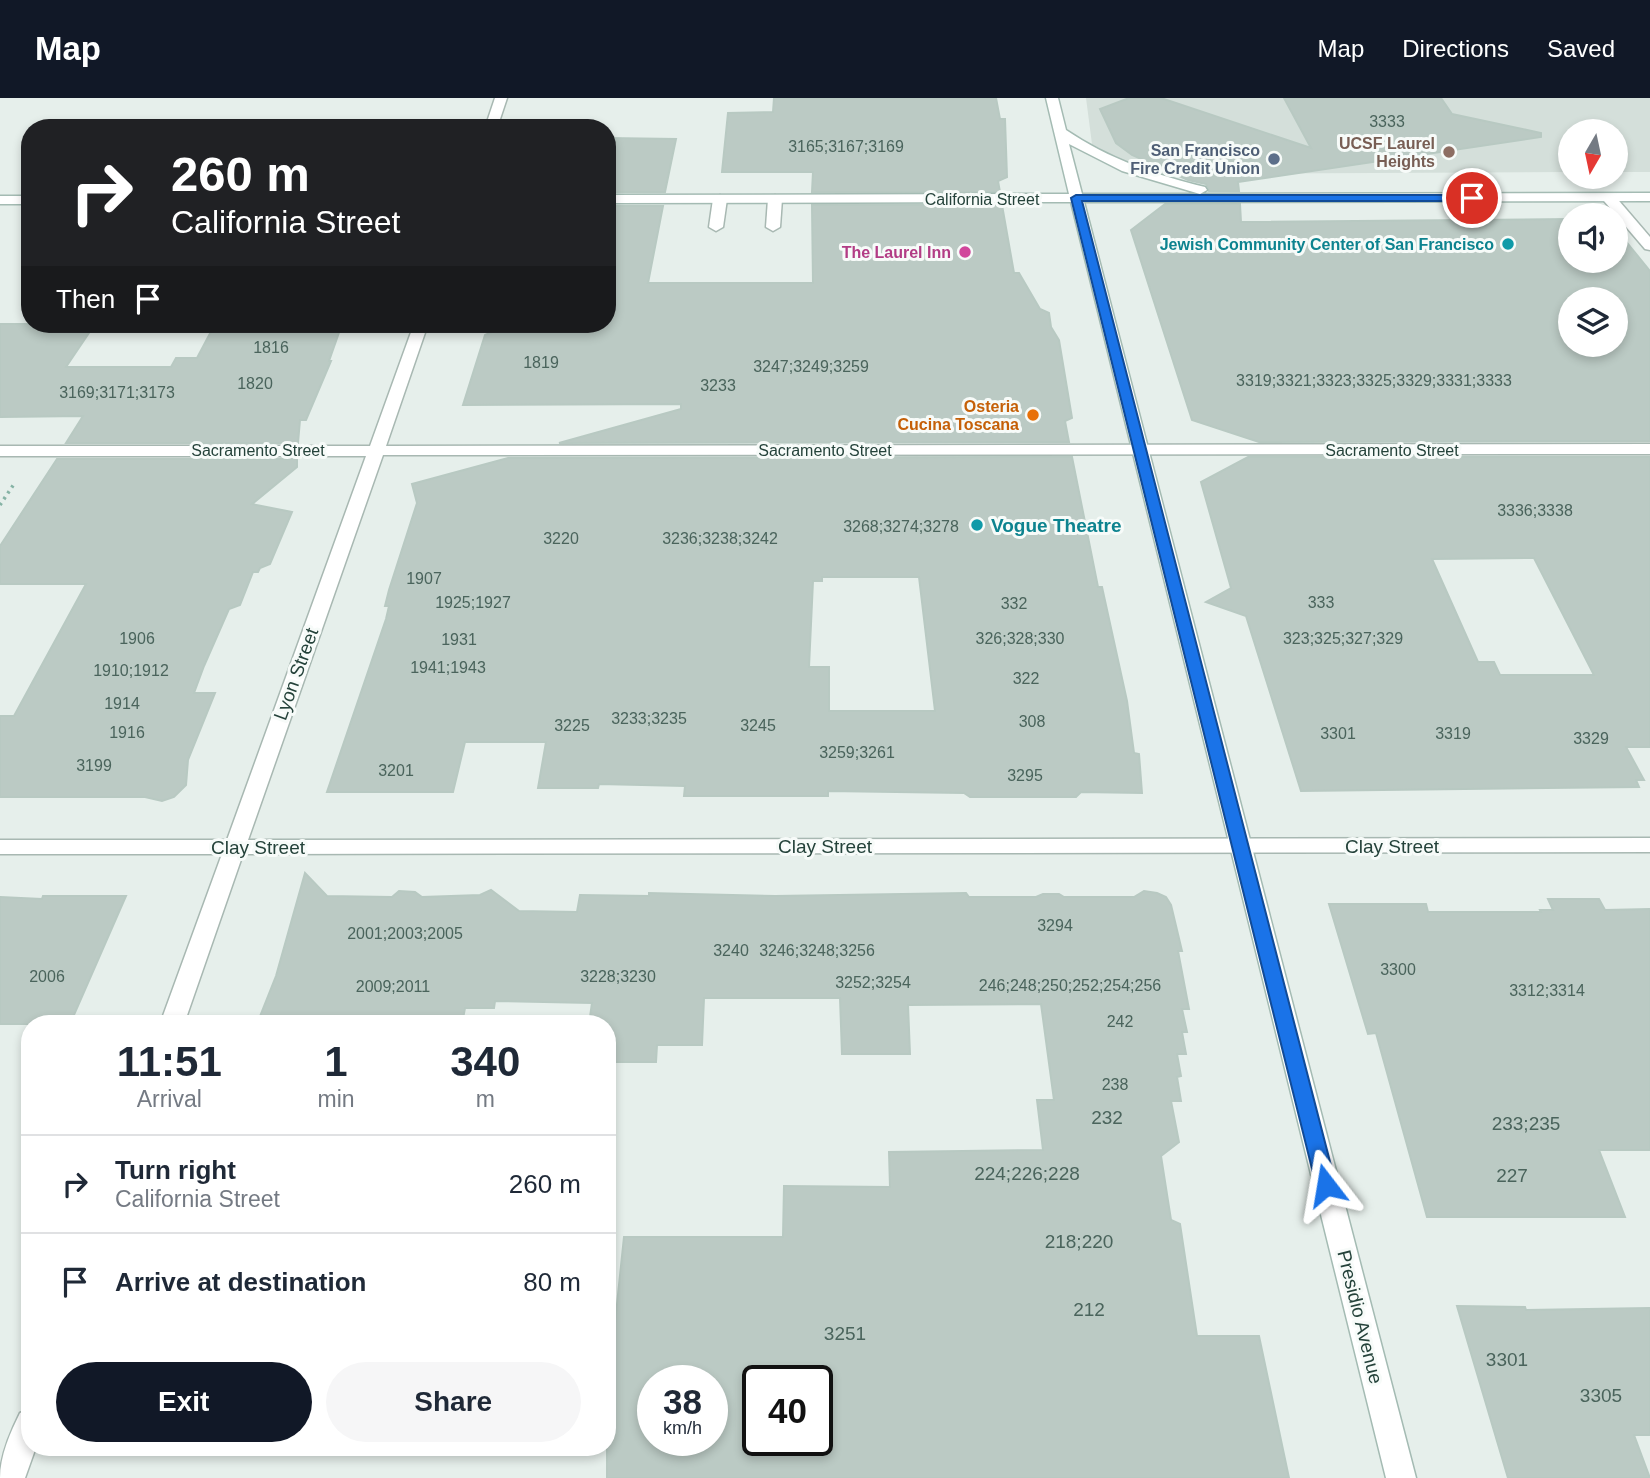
<!DOCTYPE html>
<html lang="en">
<head>
<meta charset="utf-8">
<style>
	:root { --surface:#fff; --page:#f6f6f7; --text:#1f2937; --muted:#747a83; --line:#e0e1e3; --accent:#111827 }
	body { margin:0; font-family:Helvetica,sans-serif; background:var(--page); color:var(--text); height:100vh; display:flex; flex-direction:column; font-size:26px; white-space:nowrap }
	* { box-sizing:border-box; margin:0 }
	p { font-size:23px; color:var(--muted) }
	.icon { flex:none; width:38px; height:38px; fill:none; stroke:currentColor; stroke-width:2; stroke-linecap:round; stroke-linejoin:round }
	.map { position:relative; flex:1; overflow:hidden }
	.details { position:absolute; left:21px; top:917px; width:595px; height:441px; display:flex; flex-direction:column; background:var(--surface); border-radius:28px; box-shadow:0 4px 10px #0003 }
	.details>* { flex:none }
	.banner { position:absolute; left:21px; top:21px; width:595px; height:214px; border-radius:28px; box-shadow:0 4px 10px #0003; background:#202124; color:#fff; overflow:hidden }
	.needle { width:46px; rotate:189deg }
	.fabs { position:absolute; left:1558px; top:21px; display:grid; gap:14px }
	.fabs a { display:grid; place-items:center; width:70px; height:70px; border-radius:50%; background:var(--surface); box-shadow:0 4px 10px #0003; font-size:35px }
	.speed { position:absolute; left:637px; top:1267px; display:flex; gap:14px; font-size:35px; font-weight:700; text-align:center }
	.speed>* { display:grid; place-content:center; width:91px; height:91px; border-radius:50%; background:var(--surface); box-shadow:0 4px 10px #0003; line-height:1 }
	.speed small { font-size:18px; font-weight:400 }
	.speed .limit { border:4px solid #111; border-radius:10px; background:#fff; color:#111 }
	.pin { position:absolute; display:grid; place-items:center; width:60px; height:60px; color:#fff; margin:-30px; border:4px solid #fff; border-radius:50%; box-shadow:0 2px 7px #0007 }
	.me { position:absolute; width:77px; margin:-38px; rotate:346deg; stroke-linejoin:round; filter:drop-shadow(0 0 5px #0008) }
	.turn { display:flex; align-items:center; gap:24px; height:147px; padding:0 35px; font-size:32px }
	.turn .icon { width:91px; height:91px; stroke-width:2.5 }
	.turn b { display:block; font-size:49px; line-height:60px }
	.then { display:flex; align-items:center; height:66px; padding:0 35px; background:#0003; gap:14px; font-size:26px }
	.eta { display:flex; justify-content:space-evenly; align-items:center; height:119px; text-align:center }
	.eta b { font-size:42px; font-weight:600; line-height:49px }
	.cta { display:flex; gap:14px; margin-top:auto; padding:14px 35px }
	.cta a { flex:1; height:80px; border-radius:42px; background:var(--accent); color:#fff; font-size:28px; font-weight:600; line-height:80px; text-align:center }
	.cta a+a { background:var(--page); color:var(--text) }
	ul { padding:0; list-style:none }
	li { display:flex; align-items:center; gap:21px; height:98px; padding:0 35px; border-top:2px solid var(--line) }
	li div { flex:1 }
	li b { display:block; font-size:26px }
	li em { font-style:normal }
	header { display:flex; align-items:center; gap:42px; box-sizing:border-box; height:98px; padding:0 35px; background:var(--accent); color:#fff }
	header strong { font-size:33px }
	nav { display:flex; gap:38px; margin-inline-start:auto; font-size:24px }
	.map>svg:first-child { display:block }
</style>
</head>
<body>
<header>
<strong>Map</strong>
<nav><a>Map</a><a>Directions</a><a>Saved</a></nav>
</header>
<div class="map">
<svg width="1650" height="1380" viewBox="0 0 1650 1380">
	<rect width="100%" height="100%" fill="#e6efeb"/>
	<path fill="#d4dfda" d="M 1086,0 L 1650,0 L 1650,74 L 1615,74 L 1615,33 L 1570,33 L 1570,74 L 1162,76 L 1123,64 L 1092,46 Z"/>
	<g fill="#bbcac4" stroke="#b8c9c2" stroke-width="2" fill-rule="evenodd">
		<path d="M 774,0 L 996,0 L 1000,21 L 1005,21 L 1007,79 L 998,83 L 1000,94 L 812,94 L 813,74 L 722,74 L 728,15 L 773,14 Z"/>
		<path d="M 1129,0 L 1161,0 L 1311,50 L 1284,0 L 1441,0 L 1452,16 L 1541,35 L 1541,39 L 1238,84 L 1239,93 L 1209,93 L 1206,86 L 1188,82 L 1132,57 L 1116,45 L 1100,11 Z"/>
		<path d="M 607,40 L 676,41 L 665,94 L 607,94 Z"/>
		<path d="M 1165,106 L 1240,106 L 1241,124 L 1570,121 L 1570,163 L 1615,163 L 1615,130 L 1650,173 L 1650,343 L 1259,344 L 1192,322 L 1131,132 ZM 1570,201 L 1615,201 L 1615,247 L 1570,247 Z"/>
		<path d="M 812,107 L 1002,107 L 1014,175 L 1019,175 L 1040,211 L 1049,215 L 1051,229 L 1059,242 L 1072,320 L 1065,323 L 1069,344 L 559,345 L 681,311 L 681,306 L 463,307 L 485,237 L 492,234 L 495,226 L 607,226 L 607,108 L 663,108 L 648,185 L 813,185 Z"/>
		<path d="M 0,226 L 95,226 L 66,269 L 171,269 L 176,260 L 197,260 L 215,226 L 342,226 L 329,263 L 331,263 L 306,322 L 300,322 L 298,345 L 66,345 L 83,318 L 0,319 Z"/>
		<path d="M 1072,359 L 1098,489 L 1102,489 L 1127,603 L 1134,655 L 1139,656 L 1142,695 L 1081,694 L 1076,699 L 970,699 L 964,695 L 828,693 L 828,698 L 684,698 L 685,688 L 599,686 L 598,690 L 538,690 L 546,644 L 465,644 L 453,694 L 327,694 L 386,521 L 389,508 L 385,508 L 389,492 L 417,405 L 412,386 L 508,360 ZM 822,479 L 919,479 L 935,613 L 829,613 L 829,569 L 809,569 L 813,483 L 822,483 Z"/>
		<path d="M 1248,359 L 1650,359 L 1650,649 L 1626,649 L 1644,682 L 1636,682 L 1639,689 L 1301,693 L 1246,518 L 1206,504 L 1231,490 L 1201,384 ZM 1534,460 L 1594,577 L 1500,577 L 1494,564 L 1478,564 L 1432,461 Z"/>
		<path d="M 57,361 L 297,361 L 297,369 L 252,406 L 292,414 L 270,466 L 260,470 L 258,474 L 253,474 L 240,507 L 229,511 L 204,568 L 194,595 L 215,595 L 188,662 L 186,687 L 174,699 L 162,703 L 145,699 L 0,699 L 0,618 L 14,618 L 86,486 L 0,486 L 0,448 Z"/>
		<path d="M 305,775 L 327,798 L 392,799 L 399,793 L 415,794 L 422,799 L 480,797 L 491,792 L 519,813 L 577,814 L 580,797 L 649,798 L 649,795 L 775,798 L 966,795 L 969,799 L 1036,799 L 1043,796 L 1059,796 L 1064,799 L 1134,799 L 1144,793 L 1157,795 L 1166,799 L 1171,807 L 1182,853 L 1178,853 L 1189,911 L 1182,911 L 1187,934 L 1182,934 L 1186,956 L 1177,956 L 1181,978 L 1177,979 L 1181,1003 L 1171,1003 L 1179,1044 L 1161,1058 L 1171,1122 L 1180,1126 L 1197,1238 L 1259,1238 L 1289,1380 L 607,1380 L 607,1302 L 624,1139 L 783,1139 L 784,1088 L 890,1089 L 889,1054 L 1043,1052 L 1037,1002 L 1054,1002 L 1041,906 L 908,907 L 910,956 L 842,956 L 840,900 L 704,900 L 702,947 L 657,947 L 656,964 L 607,964 L 607,926 L 589,926 L 592,905 L 495,903 L 494,910 L 465,910 L 462,926 L 257,926 L 276,878 ZM 653,1283 L 712,1283 L 712,1342 L 653,1342 ZM 758,1283 L 817,1283 L 817,1342 L 758,1342 Z"/>
		<path d="M 43,798 L 126,798 L 70,926 L 0,926 L 0,799 L 42,801 Z"/>
		<path d="M 1548,801 L 1599,801 L 1605,812 L 1650,811 L 1650,1052 L 1599,1052 L 1625,1119 L 1427,1119 L 1376,935 L 1368,936 L 1329,806 L 1426,806 L 1428,814 L 1541,814 L 1540,812 L 1553,812 Z"/>
		<path d="M 1457,1208 L 1525,1209 L 1526,1212 L 1650,1210 L 1650,1337 L 1634,1337 L 1650,1380 L 1508,1380 Z"/>
	</g>
	<g fill="none" stroke-linecap="round" stroke-linejoin="round">
		<g stroke="#a8b8b2" stroke-width="3">
			<g id="lane">
				<path d="M 1609,96 L 1614,97 L 1650,139 L 1650,152 L 1645,151 L 1604,103 L 1602,100 Z"/>
				<path d="M 720,97 L 727,101 L 723,129 L 716,133 L 709,129 L 713,101 Z"/>
				<path d="M 775,97 L 782,101 L 780,129 L 773,133 L 766,129 L 768,101 Z"/>
			</g>
		</g>
		<g stroke="#a8b8b2" stroke-width="3">
			<g id="street">
				<path d="M 495,0 L 507,0 L 497,30 L 485,30 Z"/>
				<path d="M 414,226 L 428,226 L 386,348 L 1650,346 L 1650,356 L 383,357 L 248,742 L 1650,740 L 1650,754 L 243,756 L 184,926 L 160,926 L 222,756 L 0,756 L 0,742 L 227,742 L 366,358 L 0,358 L 0,348 L 370,348 Z"/>
				<path d="M 30,1311 L 30,1349 L 36,1349 L 25,1380 L 0,1380 C 0,1358 10,1335 20,1315 Z"/>
			</g>
		</g>
		<g stroke="#a4bbb3" stroke-width="3">
			<g id="secondary">
				<path d="M 1046,0 L 1058,0 L 1066,32 C 1109,61 1155,77 1205,89 L 1207,92 L 1200,96 L 1650,95 L 1650,103 L 1084,104 L 1416,1380 L 1386,1380 L 1071,104 L 607,105 L 607,97 L 1069,96 ZM 1069,46 L 1122,73 L 1200,96 L 1082,96 Z"/>
				<rect x="0" y="98" width="30" height="8"/>
			</g>
		</g>
		<path stroke="#86b3a5" stroke-width="3.5" stroke-dasharray="2.5 4.5" stroke-linecap="butt" d="M 0,407 L 14,386"/>
		<use href="#lane" fill="#fff" fill-rule="evenodd"/>
		<use href="#street" fill="#fff" fill-rule="evenodd"/>
		<use href="#secondary" fill="#fff" fill-rule="evenodd"/>
	</g>
	<path fill="#1a73e8" stroke="#114b97" stroke-width="2" d="M 1076,97 L 1472,97 L 1477,100 L 1472,103 L 1082,103 L 1336,1087 L 1333,1093 L 1326,1095 L 1319,1093 L 1316,1087 L 1071,100 Z"/>
	<circle fill="#8d6e63" stroke="#f7fbf9" stroke-width="2.5" cx="1449" cy="54" r="7"/>
	<circle fill="#5c6f8a" stroke="#f7fbf9" stroke-width="2.5" cx="1274" cy="61" r="7"/>
	<g fill="#0f9aa8" stroke="#f7fbf9" stroke-width="2.5">
		<circle cx="1508" cy="146" r="7"/>
		<circle cx="977" cy="427" r="7"/>
	</g>
	<circle fill="#d1479c" stroke="#f7fbf9" stroke-width="2.5" cx="965" cy="154" r="7"/>
	<circle fill="#e8710a" stroke="#f7fbf9" stroke-width="2.5" cx="1033" cy="317" r="7"/>
	<g text-anchor="middle" dominant-baseline="central" stroke-width="6" stroke-linejoin="round" paint-order="stroke">
		<g font-size="16" fill="#4a645c">
			<text x="1387" y="23">3333</text>
			<text x="846" y="48">3165;3167;3169</text>
			<text x="271" y="249">1816</text>
			<text x="541" y="264">1819</text>
			<text x="811" y="268">3247;3249;3259</text>
			<text x="1374" y="282">3319;3321;3323;3325;3329;3331;3333</text>
			<text x="255" y="285">1820</text>
			<text x="718" y="287">3233</text>
			<text x="117" y="294">3169;3171;3173</text>
			<text x="1535" y="412">3336;3338</text>
			<text x="901" y="428">3268;3274;3278</text>
			<text x="561" y="440">3220</text>
			<text x="720" y="440">3236;3238;3242</text>
			<text x="424" y="480">1907</text>
			<text x="473" y="504">1925;1927</text>
			<text x="1321" y="504">333</text>
			<text x="1014" y="505">332</text>
			<text x="137" y="540">1906</text>
			<text x="1020" y="540">326;328;330</text>
			<text x="1343" y="540">323;325;327;329</text>
			<text x="459" y="541">1931</text>
			<text x="448" y="569">1941;1943</text>
			<text x="131" y="572">1910;1912</text>
			<text x="1026" y="580">322</text>
			<text x="122" y="605">1914</text>
			<text x="649" y="620">3233;3235</text>
			<text x="1032" y="623">308</text>
			<text x="572" y="627">3225</text>
			<text x="758" y="627">3245</text>
			<text x="127" y="634">1916</text>
			<text x="1338" y="635">3301</text>
			<text x="1453" y="635">3319</text>
			<text x="1591" y="640">3329</text>
			<text x="857" y="654">3259;3261</text>
			<text x="94" y="667">3199</text>
			<text x="396" y="672">3201</text>
			<text x="1025" y="677">3295</text>
			<text x="1055" y="827">3294</text>
			<text x="405" y="835">2001;2003;2005</text>
			<text x="731" y="852">3240</text>
			<text x="817" y="852">3246;3248;3256</text>
			<text x="1398" y="871">3300</text>
			<text x="47" y="878">2006</text>
			<text x="618" y="878">3228;3230</text>
			<text x="873" y="884">3252;3254</text>
			<text x="1070" y="887">246;248;250;252;254;256</text>
			<text x="393" y="888">2009;2011</text>
			<text x="1547" y="892">3312;3314</text>
			<text x="1120" y="923">242</text>
			<text x="1115" y="986">238</text>
		</g>
		<g font-size="16" font-weight="bold" fill="#785e54" stroke="#f7fbf9" text-anchor="end">
			<text x="1435" y="45">UCSF Laurel<tspan x="1435" dy="18">Heights</tspan></text>
		</g>
		<g font-size="16" font-weight="bold" fill="#4e5e75" stroke="#f7fbf9" text-anchor="end">
			<text x="1260" y="52">San Francisco<tspan x="1260" dy="18">Fire Credit Union</tspan></text>
		</g>
		<g font-size="16" fill="#24423a" stroke="#f7fbf9">
			<text x="982" y="101">California Street</text>
			<text x="258" y="352">Sacramento Street</text>
			<text x="825" y="352">Sacramento Street</text>
			<text x="1392" y="352">Sacramento Street</text>
		</g>
		<g font-size="16" font-weight="bold" fill="#0d838f" stroke="#f7fbf9" text-anchor="end">
			<text x="1494" y="146">Jewish Community Center of San Francisco</text>
		</g>
		<g font-size="16" font-weight="bold" fill="#b23c85" stroke="#f7fbf9" text-anchor="end">
			<text x="951" y="154">The Laurel Inn</text>
		</g>
		<g font-size="16" font-weight="bold" fill="#c56008" stroke="#f7fbf9" text-anchor="end">
			<text x="1019" y="308">Osteria<tspan x="1019" dy="18">Cucina Toscana</tspan></text>
		</g>
		<g font-size="19" font-weight="bold" fill="#0d838f" stroke="#f7fbf9" text-anchor="start">
			<text x="991" y="427">Vogue Theatre</text>
		</g>
		<g font-size="19" fill="#24423a" stroke="#f7fbf9">
			<text transform="translate(296 576) rotate(-70)">Lyon Street</text>
			<text x="825" y="748">Clay Street</text>
			<text x="1392" y="748">Clay Street</text>
			<text x="258" y="749">Clay Street</text>
			<text transform="translate(1360 1219) rotate(76)">Presidio Avenue</text>
		</g>
		<g font-size="19" fill="#4a645c">
			<text x="1107" y="1019">232</text>
			<text x="1526" y="1025">233;235</text>
			<text x="1027" y="1075">224;226;228</text>
			<text x="1512" y="1077">227</text>
			<text x="1079" y="1143">218;220</text>
			<text x="1089" y="1211">212</text>
			<text x="845" y="1235">3251</text>
			<text x="1507" y="1261">3301</text>
			<text x="1601" y="1297">3305</text>
		</g>
	</g>
</svg>
<div class="fabs">
<a><svg class="needle" viewBox="-14 -14 28 28"><path d="M0-13l5 13h-10z" fill="#e53935"/><path d="M0 13l5-13h-10z" fill="#747a83"/></svg></a>
<a><svg class="icon" aria-label="sound" viewBox="0 0 24 24"><path d="M4 9h4l5-4v14l-5-4H4zM17 9q2 3 0 6"/></svg></a>
<a><svg class="icon" aria-label="layers" viewBox="0 0 24 24"><path d="M12 4l9 5-9 5-9-5zM3 14l9 5 9-5"/></svg></a>
</div>
<div class="speed"><div>38<small>km/h</small></div><div class="limit">40</div></div>
<div class="pin" style="left:1472px;top:100px;background:#d93025"><svg class="icon" aria-label="arrive" viewBox="0 0 24 24"><path d="M6 21V4h12l-3 4 3 4H6"/></svg></div>
<svg class="me" style="left:1326px;top:1087px" viewBox="-20 -20 40 40"><path d="M0-17L14 15 0 8-14 15z" fill="#1a73e8" stroke="#fff" stroke-width="4"/></svg>
<div class="banner">
<div class="turn"><svg class="icon" aria-label="right" viewBox="0 0 24 24"><path d="M7 20v-9h11M14 6l5 5-5 5"/></svg><div><b>260 m</b>California Street</div></div>
<div class="then">Then<svg class="icon" aria-label="arrive" viewBox="0 0 24 24"><path d="M6 21V4h12l-3 4 3 4H6"/></svg></div>
</div>
<section class="details">
<div class="eta">
<div><b>11:51</b><p>Arrival</p></div>
<div><b>1</b><p>min</p></div>
<div><b>340</b><p>m</p></div>
</div>
<ul>
<li><svg class="icon" aria-label="right" viewBox="0 0 24 24"><path d="M7 20v-9h11M14 6l5 5-5 5"/></svg><div><b>Turn right</b><p>California Street</p></div><em>260 m</em></li>
<li><svg class="icon" aria-label="arrive" viewBox="0 0 24 24"><path d="M6 21V4h12l-3 4 3 4H6"/></svg><div><b>Arrive at destination</b></div><em>80 m</em></li>
</ul>
<div class="cta"><a>Exit</a><a>Share</a></div>
</section>
</div>
</body>
</html>
